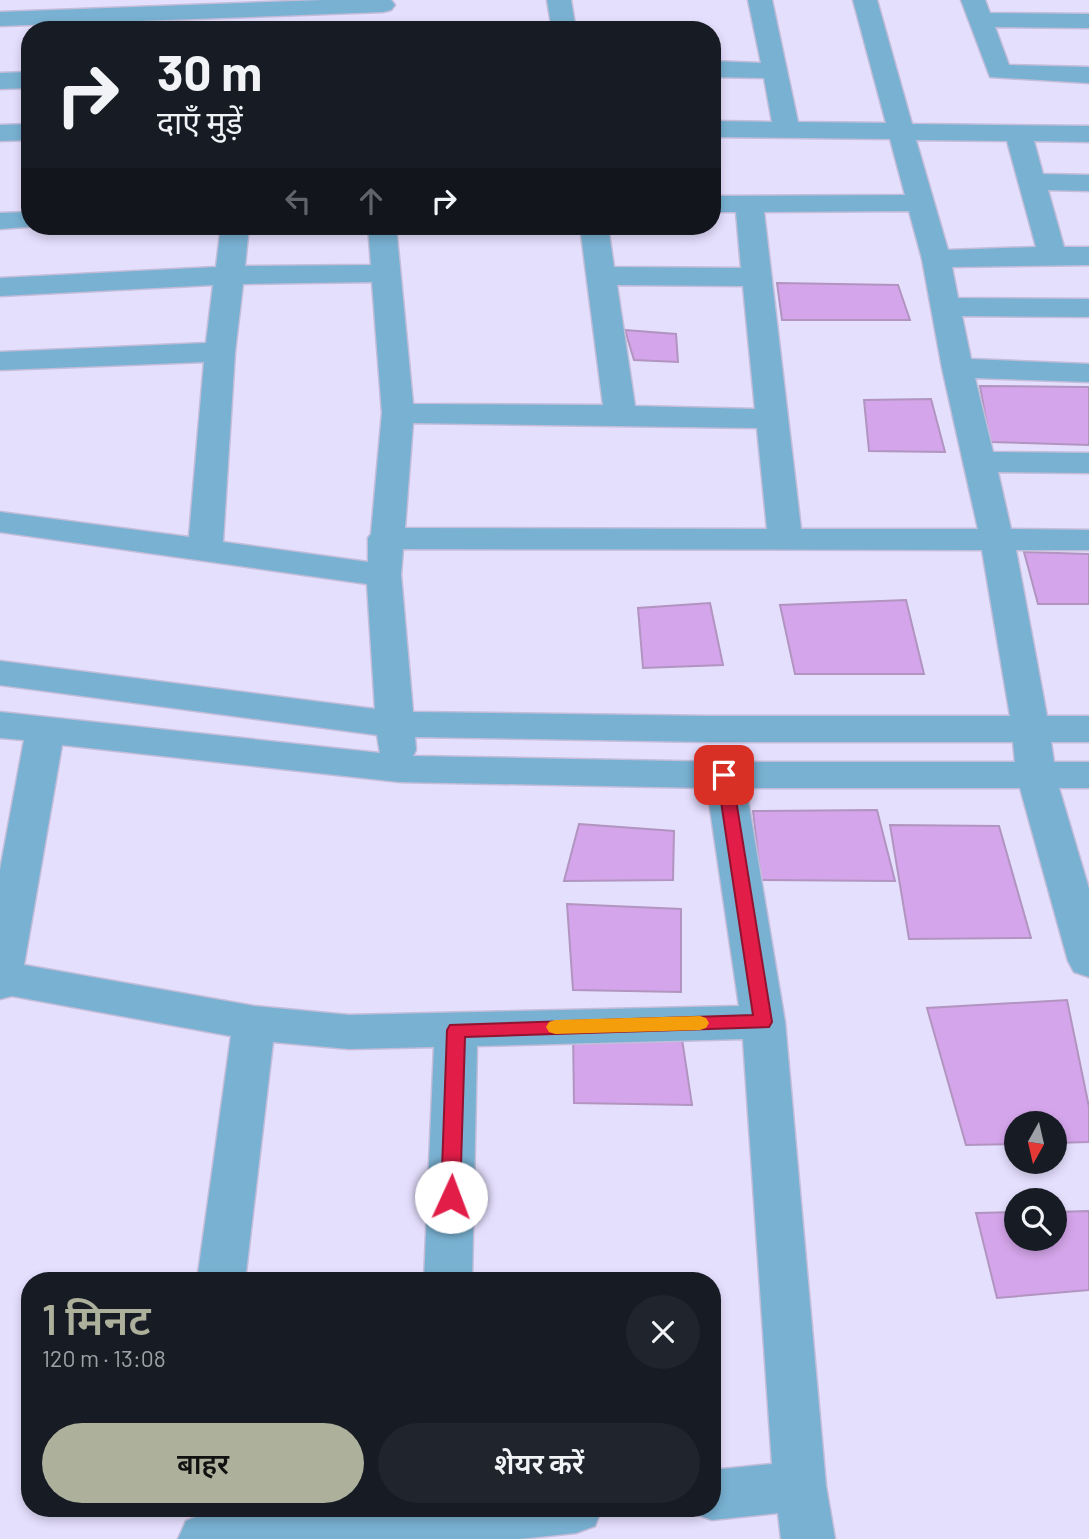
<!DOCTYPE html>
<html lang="hi">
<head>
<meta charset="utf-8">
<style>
	:root { --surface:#171b24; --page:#20242c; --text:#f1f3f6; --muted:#9ea1a6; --accent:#adb09b }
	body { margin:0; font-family:Barlow,"Noto Sans Devanagari",sans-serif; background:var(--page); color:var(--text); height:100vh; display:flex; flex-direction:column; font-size:26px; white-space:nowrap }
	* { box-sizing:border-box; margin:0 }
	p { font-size:23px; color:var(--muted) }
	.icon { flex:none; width:38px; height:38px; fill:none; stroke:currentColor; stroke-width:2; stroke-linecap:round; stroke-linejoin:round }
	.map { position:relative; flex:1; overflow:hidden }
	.panel { position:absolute; left:21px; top:1272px; width:700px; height:245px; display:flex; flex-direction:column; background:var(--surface); border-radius:28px; box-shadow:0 4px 10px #0003 }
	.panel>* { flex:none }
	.hud { position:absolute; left:21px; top:21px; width:700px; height:214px; border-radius:28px; box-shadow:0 4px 10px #0003; background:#171b24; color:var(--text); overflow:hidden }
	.needle { width:46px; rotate:188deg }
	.tools { position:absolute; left:1004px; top:1111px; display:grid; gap:14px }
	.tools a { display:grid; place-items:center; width:63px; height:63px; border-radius:50%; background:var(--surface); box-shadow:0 4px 10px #0003; font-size:35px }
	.pin { position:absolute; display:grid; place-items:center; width:60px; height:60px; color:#fff; margin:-30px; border-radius:14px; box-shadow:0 4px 10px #0006 }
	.me { position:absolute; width:77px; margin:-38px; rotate:2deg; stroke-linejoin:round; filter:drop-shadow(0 0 5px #0008) }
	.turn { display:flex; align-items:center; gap:24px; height:147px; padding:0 21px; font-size:32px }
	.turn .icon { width:91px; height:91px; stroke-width:2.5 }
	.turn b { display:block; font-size:49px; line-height:60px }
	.lanes { display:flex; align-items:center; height:66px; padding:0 21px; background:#0003; justify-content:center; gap:35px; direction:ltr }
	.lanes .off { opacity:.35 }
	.round { display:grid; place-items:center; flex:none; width:74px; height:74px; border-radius:37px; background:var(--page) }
	.summary { display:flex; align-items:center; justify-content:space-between; height:119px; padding:0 21px }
	h1 { font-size:42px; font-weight:600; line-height:52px; color:var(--accent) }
	.button { display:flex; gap:14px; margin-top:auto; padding:14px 21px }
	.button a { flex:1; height:80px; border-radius:42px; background:var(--accent); color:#111; font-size:28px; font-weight:600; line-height:80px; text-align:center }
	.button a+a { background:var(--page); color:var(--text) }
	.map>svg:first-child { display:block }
</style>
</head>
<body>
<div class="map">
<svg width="1089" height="1539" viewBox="0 0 1089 1539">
	<rect width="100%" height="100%" fill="#e5dffe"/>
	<g fill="#d4a5ea" stroke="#b194bf" stroke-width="2">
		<path d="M 777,283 L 898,285 L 910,320 L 782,320 Z"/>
		<path d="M 625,330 L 676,334 L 678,362 L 634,360 Z"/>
		<path d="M 980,386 L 1089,387 L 1089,445 L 990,442 Z"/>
		<path d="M 931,399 L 945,452 L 869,451 L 864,400 Z"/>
		<path d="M 1024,552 L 1089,554 L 1089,604 L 1038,604 Z"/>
		<path d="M 906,600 L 924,674 L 795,674 L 780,605 Z"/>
		<path d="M 710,603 L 723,665 L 643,668 L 638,608 Z"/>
		<path d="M 877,810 L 895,881 L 761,880 L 753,811 Z"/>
		<path d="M 579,824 L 674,831 L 673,880 L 564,881 Z"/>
		<path d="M 890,825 L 999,826 L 1031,938 L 909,939 Z"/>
		<path d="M 567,904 L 681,909 L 681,992 L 573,990 Z"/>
		<path d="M 1067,1000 L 1089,1107 L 1089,1142 L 1055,1143 L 1055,1124 L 1017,1124 L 1017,1144 L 966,1145 L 927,1008 Z"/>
		<path d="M 680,1026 L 692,1105 L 574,1103 L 573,1030 Z"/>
		<path d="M 1089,1211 L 1089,1290 L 997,1298 L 976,1213 L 1017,1212 L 1017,1239 L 1055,1239 L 1055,1212 Z"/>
	</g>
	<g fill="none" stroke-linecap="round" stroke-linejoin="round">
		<g stroke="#c3bdda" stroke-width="3">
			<g id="minor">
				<path d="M 324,0 L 391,0 L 395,5 L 391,10 L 383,12 L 0,26 L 0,12 Z"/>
				<path d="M 547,0 L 571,0 L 576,30 L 552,30 Z"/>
				<path d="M 748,0 L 772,0 L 798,122 L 886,123 L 853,0 L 877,0 L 912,124 L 1089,126 L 1089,142 L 1034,141 L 1043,174 L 1089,175 L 1089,191 L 1048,190 L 1064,247 L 1089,247 L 1089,265 L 952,267 L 958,298 L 1089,299 L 1089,317 L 962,316 L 971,359 L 1089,364 L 1089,382 L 975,378 L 993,452 L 1089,453 L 1089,473 L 998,472 L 1011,529 L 1089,530 L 1089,550 L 1016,550 L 1047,716 L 1089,716 L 1089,742 L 1051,742 L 1054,762 L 1089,762 L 1089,788 L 1059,788 L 1089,889 L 1089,977 L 1074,972 L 1068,961 L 1020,788 L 746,788 L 785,1022 L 826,1486 L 835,1539 L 781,1539 L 778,1513 L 712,1520 L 693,1513 L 692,1508 L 712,1508 L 712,1470 L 772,1464 L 743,1039 L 477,1046 L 472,1281 L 424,1281 L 434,1047 L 349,1049 L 273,1042 L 245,1281 L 197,1281 L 231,1036 L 12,996 L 0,999 L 0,870 L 24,740 L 0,738 L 0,712 L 380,753 L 377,735 L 0,685 L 0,661 L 375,709 L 367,584 L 0,532 L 0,512 L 189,537 L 204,362 L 0,370 L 0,352 L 206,343 L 213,285 L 0,296 L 0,278 L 216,267 L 221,226 L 249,226 L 245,266 L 371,265 L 368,226 L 396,226 L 413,404 L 603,405 L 580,226 L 608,226 L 614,267 L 741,268 L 736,212 L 712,212 L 712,196 L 905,195 L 890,139 L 712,137 L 712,121 L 772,122 L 764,78 L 712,77 L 712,61 L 761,63 ZM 916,140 L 1007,141 L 1036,247 L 948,250 ZM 909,211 L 922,259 L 942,368 L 978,529 L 801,529 L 764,212 ZM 372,282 L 382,413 L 371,534 L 368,538 L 368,562 L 223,542 L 235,352 L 243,284 ZM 617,285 L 743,286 L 755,409 L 635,406 ZM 413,423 L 757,428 L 767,529 L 405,528 ZM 403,549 L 982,550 L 1010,716 L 708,716 L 413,712 L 401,575 ZM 415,737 L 708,742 L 1013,742 L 1015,762 L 724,762 L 413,756 L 416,750 ZM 62,745 L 400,782 L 707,788 L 739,1006 L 349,1015 L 254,1006 L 24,965 Z"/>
				<path d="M 961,0 L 985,0 L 990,13 L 1089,14 L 1089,28 L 995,27 L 1009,65 L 1089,67 L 1089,83 L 990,77 Z"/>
				<path d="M 30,72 L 30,88 L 0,89 L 0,73 Z"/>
				<path d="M 30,124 L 30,140 L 0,141 L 0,125 Z"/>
				<path d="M 30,212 L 30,226 L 40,226 L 0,229 L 0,213 Z"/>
				<path d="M 274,1508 L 602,1508 L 595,1526 L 576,1533 L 519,1539 L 178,1539 L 186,1521 L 205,1513 Z"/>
			</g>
		</g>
		<use href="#minor" fill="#79b1d2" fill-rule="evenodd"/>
	</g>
	<path fill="#e11d48" stroke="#92132f" stroke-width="2" d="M 724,770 L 732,775 L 772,1022 L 769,1027 L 465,1037 L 460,1197 L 457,1203 L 451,1205 L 444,1203 L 441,1197 L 447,1030 L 450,1025 L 753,1015 L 717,775 Z"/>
	<path fill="#f59e0b" d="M 700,1016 L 706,1018 L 709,1023 L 706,1028 L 700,1030 L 555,1034 L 549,1032 L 546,1027 L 549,1022 L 555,1020 Z"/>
</svg>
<div class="tools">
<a><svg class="needle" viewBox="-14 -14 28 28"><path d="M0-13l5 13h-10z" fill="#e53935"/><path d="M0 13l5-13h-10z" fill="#9ea1a6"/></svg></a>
<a><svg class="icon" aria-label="search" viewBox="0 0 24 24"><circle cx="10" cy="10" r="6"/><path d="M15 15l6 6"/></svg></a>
</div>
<div class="pin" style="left:724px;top:775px;background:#d93025"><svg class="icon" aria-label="arrive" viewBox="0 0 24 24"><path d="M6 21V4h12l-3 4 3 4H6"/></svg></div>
<svg class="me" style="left:451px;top:1197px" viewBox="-20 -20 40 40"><circle r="19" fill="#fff"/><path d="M0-13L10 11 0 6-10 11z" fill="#e11d48"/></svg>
<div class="hud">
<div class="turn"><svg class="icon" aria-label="right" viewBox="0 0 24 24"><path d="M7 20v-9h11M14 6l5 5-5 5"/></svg><div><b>30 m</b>दाएँ मुड़ें</div></div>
<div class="lanes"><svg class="icon off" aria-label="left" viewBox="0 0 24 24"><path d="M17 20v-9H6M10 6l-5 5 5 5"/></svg><svg class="icon off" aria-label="ahead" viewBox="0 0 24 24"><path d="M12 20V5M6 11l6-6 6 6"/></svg><svg class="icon" aria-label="right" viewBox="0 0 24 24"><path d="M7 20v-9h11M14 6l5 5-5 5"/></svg></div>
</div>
<section class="panel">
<div class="summary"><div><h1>1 मिनट</h1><p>120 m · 13:08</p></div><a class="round"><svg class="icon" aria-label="close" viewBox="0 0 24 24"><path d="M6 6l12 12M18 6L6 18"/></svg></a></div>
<div class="button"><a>बाहर</a><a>शेयर करें</a></div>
</section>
</div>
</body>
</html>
